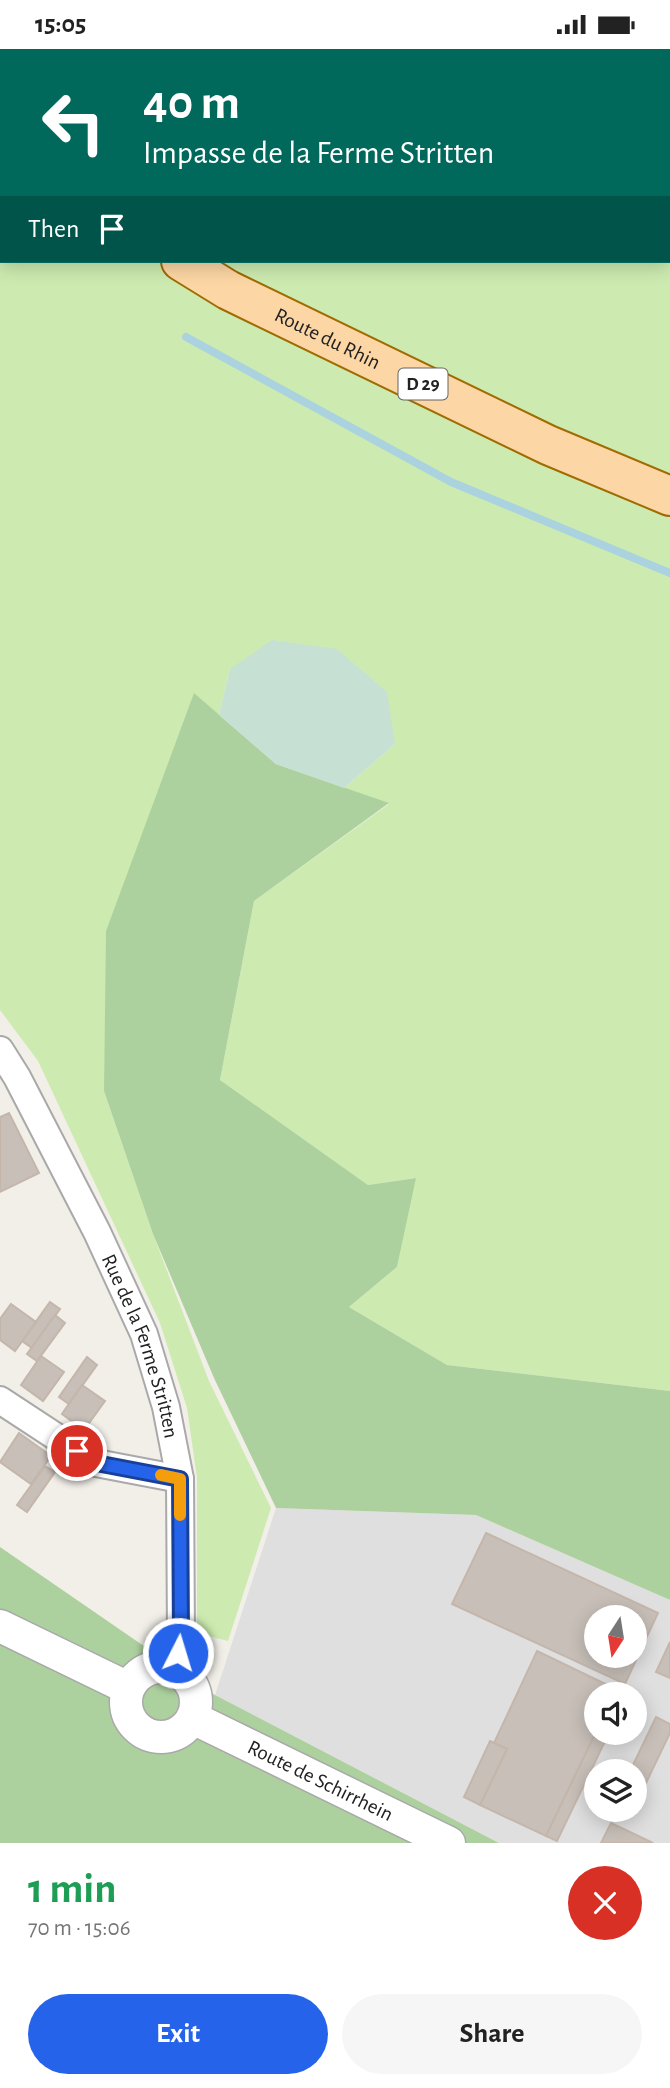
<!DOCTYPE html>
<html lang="en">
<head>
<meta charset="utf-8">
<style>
	:root { --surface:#fff; --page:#f6f6f6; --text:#222; --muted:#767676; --accent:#2563eb }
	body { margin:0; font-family:"Alegreya Sans",sans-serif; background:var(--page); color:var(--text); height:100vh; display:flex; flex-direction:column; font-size:26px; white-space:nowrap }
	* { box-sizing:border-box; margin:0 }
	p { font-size:23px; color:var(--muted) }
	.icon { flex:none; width:38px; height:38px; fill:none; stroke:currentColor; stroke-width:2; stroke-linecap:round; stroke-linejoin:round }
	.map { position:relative; height:1794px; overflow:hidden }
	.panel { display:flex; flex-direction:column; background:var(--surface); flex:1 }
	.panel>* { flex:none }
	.banner { position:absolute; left:0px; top:0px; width:670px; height:214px; box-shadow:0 4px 18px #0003; background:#00695c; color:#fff; overflow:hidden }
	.needle { width:46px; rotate:192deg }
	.buttons { position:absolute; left:584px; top:1556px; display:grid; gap:14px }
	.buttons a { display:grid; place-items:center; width:63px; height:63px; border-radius:50%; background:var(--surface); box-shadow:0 4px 18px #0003; font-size:35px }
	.pin { position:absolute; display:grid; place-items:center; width:60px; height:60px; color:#fff; margin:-30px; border:4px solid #fff; border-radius:50%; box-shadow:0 2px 7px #0007 }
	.me { position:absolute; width:77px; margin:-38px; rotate:5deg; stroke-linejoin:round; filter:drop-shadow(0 0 5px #0008) }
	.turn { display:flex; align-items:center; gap:24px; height:147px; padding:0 28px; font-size:32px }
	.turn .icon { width:91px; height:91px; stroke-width:2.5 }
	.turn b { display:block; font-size:49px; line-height:60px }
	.then { display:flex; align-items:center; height:66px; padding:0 28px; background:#0003; gap:14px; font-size:26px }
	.round { display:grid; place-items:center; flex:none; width:74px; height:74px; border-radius:37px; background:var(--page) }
	.summary { display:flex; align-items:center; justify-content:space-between; height:119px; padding:0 28px }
	h1 { font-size:42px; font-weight:700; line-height:52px; color:#1e9e55 }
	.cta { display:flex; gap:14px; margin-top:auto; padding:14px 28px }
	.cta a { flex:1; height:80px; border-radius:42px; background:var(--accent); color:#fff; font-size:28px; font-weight:700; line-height:80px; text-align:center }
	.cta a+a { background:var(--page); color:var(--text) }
	.status { display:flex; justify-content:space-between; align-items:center; height:49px; padding:0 35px; background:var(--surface); direction:ltr }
	.status svg { height:19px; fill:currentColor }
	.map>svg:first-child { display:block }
</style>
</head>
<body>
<div class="status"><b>15:05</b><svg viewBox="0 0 49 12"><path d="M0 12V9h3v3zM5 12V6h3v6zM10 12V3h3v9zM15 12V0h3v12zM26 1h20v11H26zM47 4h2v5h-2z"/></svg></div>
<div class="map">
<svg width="670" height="1794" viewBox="0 0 670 1794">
	<rect width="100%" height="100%" fill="#f2efe9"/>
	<path fill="#e0dfdf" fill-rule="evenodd" d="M 276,1459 L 476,1466 L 670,1551 L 670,1794 L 499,1794 L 215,1646 ZM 597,1568 L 635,1568 L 635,1606 L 597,1606 ZM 597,1645 L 635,1645 L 635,1684 L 597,1684 ZM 597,1722 L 635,1722 L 635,1760 L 597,1760 Z"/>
	<path fill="#cdebb0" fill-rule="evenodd" d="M 0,0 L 670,0 L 670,1342 L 447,1316 L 349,1258 L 397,1218 L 415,1129 L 368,1136 L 220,1031 L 254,852 L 389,755 L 344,739 L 395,695 L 230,620 L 219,666 L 194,645 L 104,1042 L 153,1185 L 209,1332 L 271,1459 L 228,1592 L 197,1584 L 197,1429 L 187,1359 L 160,1274 L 38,1012 L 0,961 ZM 2,2 L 668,2 L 668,212 L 2,212 Z"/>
	<g fill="#add19e">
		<path d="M 194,644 L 276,715 L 389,754 L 254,852 L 220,1031 L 368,1136 L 416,1129 L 397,1218 L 349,1258 L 447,1316 L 670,1342 L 670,1551 L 476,1466 L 276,1459 L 214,1329 L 153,1185 L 104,1042 L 106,882 Z"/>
		<path d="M 0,1498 L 215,1646 L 499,1794 L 0,1794 Z"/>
	</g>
	<path fill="#c6e0d4" d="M 272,591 L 337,600 L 387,643 L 395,695 L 344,739 L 276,715 L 219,666 L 230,620 Z"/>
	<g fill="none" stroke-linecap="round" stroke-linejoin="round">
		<path stroke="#aad3df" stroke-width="8" d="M 186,288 L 451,433 L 670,524"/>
	</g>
	<g fill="#c7bfb8" stroke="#c4b6ab" stroke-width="2" fill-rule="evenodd">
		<path d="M 9,1064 L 39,1124 L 0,1143 L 0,1068 Z"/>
		<path d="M 50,1253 L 60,1260 L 32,1299 L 22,1292 Z"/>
		<path d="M 11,1255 L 36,1273 L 15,1302 L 0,1291 L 0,1270 Z"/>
		<path d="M 55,1266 L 65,1274 L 37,1312 L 27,1305 Z"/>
		<path d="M 41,1307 L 64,1323 L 43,1352 L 21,1336 Z"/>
		<path d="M 87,1308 L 97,1316 L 69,1355 L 59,1348 Z"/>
		<path d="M 82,1336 L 105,1352 L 84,1381 L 62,1365 Z"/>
		<path d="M 19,1384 L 51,1407 L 31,1435 L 0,1413 Z"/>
		<path d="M 45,1417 L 55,1423 L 27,1463 L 17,1456 Z"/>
		<path d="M 486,1484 L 658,1564 L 625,1635 L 452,1555 ZM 597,1568 L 635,1568 L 635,1606 L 597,1606 Z"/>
		<path d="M 670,1593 L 670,1629 L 656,1623 Z"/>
		<path d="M 537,1602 L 616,1640 L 614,1645 L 597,1645 L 597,1681 L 546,1787 L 480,1756 L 507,1700 L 494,1694 Z"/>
		<path d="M 656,1668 L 670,1675 L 670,1684 L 635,1757 L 635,1722 L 630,1722 Z"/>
		<path d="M 597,1681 L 597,1684 L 609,1684 L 557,1792 L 546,1787 Z"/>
		<path d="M 490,1692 L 507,1700 L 480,1756 L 464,1748 Z"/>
		<path d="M 611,1774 L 653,1794 L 601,1794 Z"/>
	</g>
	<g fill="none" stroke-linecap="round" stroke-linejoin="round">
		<g stroke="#a9a9a9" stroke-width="30">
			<g id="minor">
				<path id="s1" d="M 0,1001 L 17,1028 L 97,1183 L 144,1285 L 166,1358 L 180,1430 L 181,1588 L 175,1620"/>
				<path d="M 0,1351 L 96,1414 L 180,1430"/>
			</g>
		</g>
		<g stroke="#a9a9a9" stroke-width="35">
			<g id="tertiary">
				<path d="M 0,1577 L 128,1639"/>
				<circle cx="161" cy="1653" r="35"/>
				<path id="s2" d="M 193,1669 L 449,1794"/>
			</g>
		</g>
		<g stroke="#a06b00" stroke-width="42">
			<g id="primary">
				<path d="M 0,101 L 2,102"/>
				<path id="s3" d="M 181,212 L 228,241 L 548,396 L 670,447"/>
			</g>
		</g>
		<use href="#minor" stroke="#fff" stroke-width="26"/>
		<use href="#tertiary" stroke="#fff" stroke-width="32"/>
		<use href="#primary" stroke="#fcd6a4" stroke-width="38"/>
	</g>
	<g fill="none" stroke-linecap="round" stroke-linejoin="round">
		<g stroke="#184099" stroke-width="18">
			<path id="route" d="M 77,1402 L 96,1414 L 180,1430 L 181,1588 L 178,1604"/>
		</g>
		<use href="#route" stroke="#2563eb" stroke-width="12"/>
		<path stroke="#f59e0b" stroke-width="12" d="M 161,1426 L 180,1430 L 180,1466"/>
	</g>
	<g text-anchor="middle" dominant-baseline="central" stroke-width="7" stroke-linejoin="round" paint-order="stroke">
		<rect fill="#fff" stroke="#646464" stroke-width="2" x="398.5" y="319.5" width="49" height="31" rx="5"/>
		<g font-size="19" font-weight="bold" fill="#222">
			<text x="423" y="335">D 29</text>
		</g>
		<g font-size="21" fill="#222" stroke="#fff">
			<text stroke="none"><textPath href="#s3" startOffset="166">Route du Rhin</textPath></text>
			<text stroke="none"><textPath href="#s1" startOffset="329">Rue de la Ferme Stritten</textPath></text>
			<text stroke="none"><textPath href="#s2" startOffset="142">Route de Schirrhein</textPath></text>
		</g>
	</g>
</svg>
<div class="buttons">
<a><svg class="needle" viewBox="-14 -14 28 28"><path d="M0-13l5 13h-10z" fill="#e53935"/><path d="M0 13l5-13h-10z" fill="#767676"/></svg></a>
<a><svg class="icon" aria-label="sound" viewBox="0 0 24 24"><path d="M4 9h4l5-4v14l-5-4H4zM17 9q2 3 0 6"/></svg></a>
<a><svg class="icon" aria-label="layers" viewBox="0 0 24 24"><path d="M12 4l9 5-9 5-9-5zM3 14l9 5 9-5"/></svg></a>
</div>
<div class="pin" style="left:77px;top:1402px;background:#d93025"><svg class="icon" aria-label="arrive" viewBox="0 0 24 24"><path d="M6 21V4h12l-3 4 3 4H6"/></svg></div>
<svg class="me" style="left:178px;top:1604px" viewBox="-20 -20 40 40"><circle r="17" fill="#2563eb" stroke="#fff" stroke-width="3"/><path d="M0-11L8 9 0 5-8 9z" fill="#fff"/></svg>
<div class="banner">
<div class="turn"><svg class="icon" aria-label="left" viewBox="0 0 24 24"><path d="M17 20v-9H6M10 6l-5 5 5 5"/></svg><div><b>40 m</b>Impasse de la Ferme Stritten</div></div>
<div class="then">Then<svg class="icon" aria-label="arrive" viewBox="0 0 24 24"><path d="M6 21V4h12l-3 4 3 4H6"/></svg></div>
</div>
</div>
<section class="panel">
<div class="summary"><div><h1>1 min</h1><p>70 m · 15:06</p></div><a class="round" style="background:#d93025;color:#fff"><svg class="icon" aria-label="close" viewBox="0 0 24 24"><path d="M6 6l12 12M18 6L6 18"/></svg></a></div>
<div class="cta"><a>Exit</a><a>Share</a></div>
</section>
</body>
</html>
